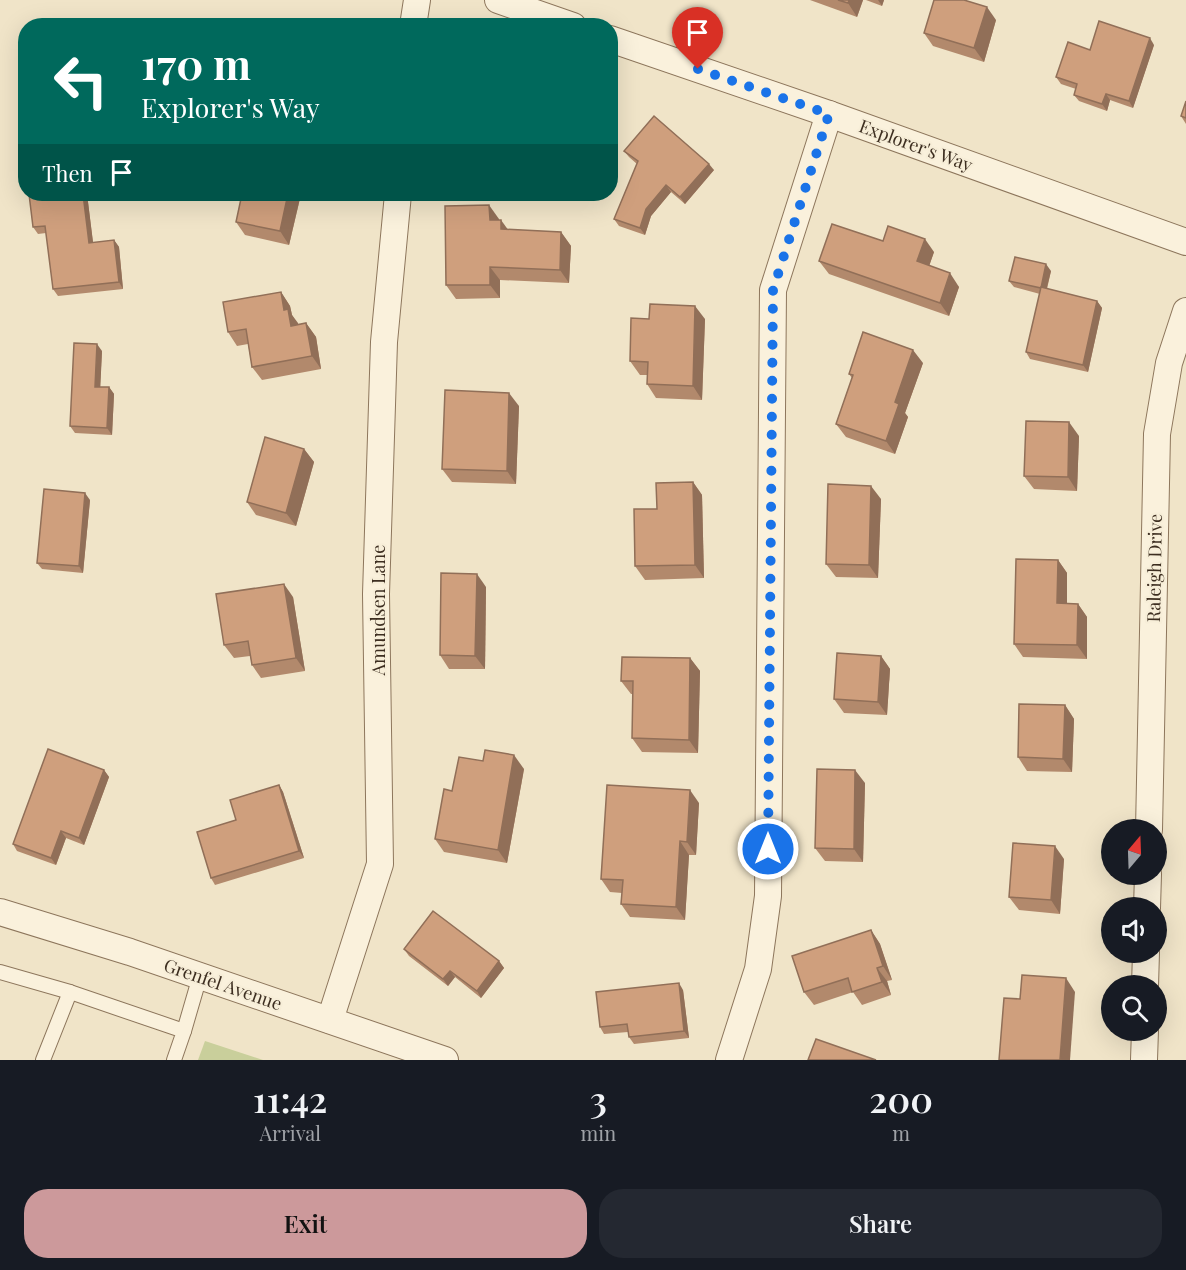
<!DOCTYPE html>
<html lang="en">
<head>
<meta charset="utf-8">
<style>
	:root { --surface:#171b24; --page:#242831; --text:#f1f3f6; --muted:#9ea1a6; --accent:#cc999b }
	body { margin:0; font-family:"Playfair Display",serif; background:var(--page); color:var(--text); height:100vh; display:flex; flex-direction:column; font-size:22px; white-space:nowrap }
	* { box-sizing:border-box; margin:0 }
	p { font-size:20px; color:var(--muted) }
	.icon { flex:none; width:33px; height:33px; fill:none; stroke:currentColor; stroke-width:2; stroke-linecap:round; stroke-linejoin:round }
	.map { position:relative; height:1060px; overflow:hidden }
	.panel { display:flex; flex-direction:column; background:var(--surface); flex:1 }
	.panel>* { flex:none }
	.guide { position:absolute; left:18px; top:18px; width:600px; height:183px; border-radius:24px; box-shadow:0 6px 24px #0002; background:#00695c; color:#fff; overflow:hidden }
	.needle { width:39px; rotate:19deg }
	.tools { position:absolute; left:1101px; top:819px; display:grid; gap:12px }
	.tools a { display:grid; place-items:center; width:66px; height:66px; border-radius:50%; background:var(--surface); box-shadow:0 6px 24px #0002; font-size:30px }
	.pin { position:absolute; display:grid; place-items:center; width:51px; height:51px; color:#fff; margin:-62px -26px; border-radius:50% 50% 50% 0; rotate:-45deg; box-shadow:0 0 6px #0007 }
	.pin .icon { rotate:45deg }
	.me { position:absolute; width:66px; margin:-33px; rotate:0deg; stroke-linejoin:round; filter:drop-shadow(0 0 4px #0008) }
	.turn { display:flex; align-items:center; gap:21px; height:126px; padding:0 24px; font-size:27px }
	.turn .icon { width:78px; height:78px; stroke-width:2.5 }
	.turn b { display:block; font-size:42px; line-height:51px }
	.then { display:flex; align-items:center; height:57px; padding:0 24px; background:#0003; gap:12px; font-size:22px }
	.eta { display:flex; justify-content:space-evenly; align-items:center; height:102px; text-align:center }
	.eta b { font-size:36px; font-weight:600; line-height:42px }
	.button { display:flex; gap:12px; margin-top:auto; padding:12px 24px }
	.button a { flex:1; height:69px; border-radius:24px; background:var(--accent); color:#111; font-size:24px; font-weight:600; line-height:69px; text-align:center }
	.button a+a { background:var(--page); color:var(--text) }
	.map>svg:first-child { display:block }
</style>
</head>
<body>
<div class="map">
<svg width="1186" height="1060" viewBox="0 0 1186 1060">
	<rect width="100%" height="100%" fill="#f0e4c8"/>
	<path fill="#c9cf9b" d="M 205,1041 L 263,1060 L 198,1060 Z"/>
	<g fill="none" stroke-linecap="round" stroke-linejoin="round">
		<g stroke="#8d765c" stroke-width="16">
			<g id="service">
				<path d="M 0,972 L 70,992 L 184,1031 L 174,1060"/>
				<path d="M 184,1031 L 200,976"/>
				<path d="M 43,1060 L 70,992"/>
			</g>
		</g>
		<g stroke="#8d765c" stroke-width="28">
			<g id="minor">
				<path d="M 498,0 L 573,26"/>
				<path d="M 413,26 L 417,0"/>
				<path d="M 610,39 L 829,114 L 1186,242"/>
				<path d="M 1149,830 L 1157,434 L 1169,363 L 1186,311"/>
				<path d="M 1147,908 L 1148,874"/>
				<path d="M 0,912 L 130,952 L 445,1060"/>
				<path d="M 1145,986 L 1146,952"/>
				<path d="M 330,1020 L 380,864 L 376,594 L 384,342 L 398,194"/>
				<path d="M 729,1060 L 758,969 L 768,896 L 773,290 L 829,114"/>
				<path d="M 1144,1060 L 1145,1030"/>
			</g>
		</g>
		<use href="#service" stroke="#faf1dc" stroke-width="14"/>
		<use href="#minor" stroke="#faf1dc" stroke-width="26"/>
	</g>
	<g fill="#b2896c">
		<path d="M 810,0 L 863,0 L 857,17 Z"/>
		<path d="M 866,0 L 884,0 L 882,6 Z"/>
		<path d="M 996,20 L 984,62 L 933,46 L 924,33 Z"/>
		<path d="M 1154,45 L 1133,108 L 1110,100 L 1107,111 L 1079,101 L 1074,95 L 1076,89 L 1061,84 L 1056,77 L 1090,50 Z"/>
		<path d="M 1186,101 L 1186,124 L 1181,116 Z"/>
		<path d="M 624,151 L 714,170 L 685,204 L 671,192 L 651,216 L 645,235 L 619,226 L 614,219 L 637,164 L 629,157 Z"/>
		<path d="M 29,194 L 87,194 L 93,243 L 114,240 L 119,247 L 123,289 L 58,296 L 53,289 L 46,233 L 38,234 L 33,227 Z"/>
		<path d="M 242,194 L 301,194 L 289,245 L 245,235 L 236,222 Z"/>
		<path d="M 499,219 L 499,220 L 508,230 L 561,232 L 571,246 L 569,283 L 500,280 L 500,298 L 456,299 L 446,285 Z"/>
		<path d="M 883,241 L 934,252 L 929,266 L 959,287 L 949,316 L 829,274 L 819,261 Z"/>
		<path d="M 1051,271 L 1047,289 L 1097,301 L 1102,308 L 1088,372 L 1030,359 L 1026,352 L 1040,294 L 1014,287 L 1009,281 Z"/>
		<path d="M 281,292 L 290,306 L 292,315 L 298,325 L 306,323 L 316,337 L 321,369 L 262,380 L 252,367 L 248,344 L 237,346 L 228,332 Z"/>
		<path d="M 649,319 L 705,319 L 702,400 L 656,398 L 647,384 L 647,375 L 640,375 L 630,361 Z"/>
		<path d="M 102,351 L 100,387 L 109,387 L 114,394 L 112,435 L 75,433 L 70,426 Z"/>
		<path d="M 923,363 L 905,413 L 908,417 L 895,454 L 846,437 L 836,424 L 852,378 L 849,374 Z"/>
		<path d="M 519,406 L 516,484 L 452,482 L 442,469 Z"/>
		<path d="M 1079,436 L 1077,491 L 1034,489 L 1024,476 Z"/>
		<path d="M 304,449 L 314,462 L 296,526 L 256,515 L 247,502 Z"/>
		<path d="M 693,482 L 702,495 L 704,578 L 645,580 L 635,566 L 657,509 Z"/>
		<path d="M 881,499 L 878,578 L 836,577 L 826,564 Z"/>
		<path d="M 90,500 L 83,573 L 42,569 L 37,563 Z"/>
		<path d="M 1058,560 L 1067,573 L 1067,603 L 1078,604 L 1087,617 L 1087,659 L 1023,657 L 1014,644 Z"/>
		<path d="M 486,587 L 485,669 L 449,669 L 440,655 Z"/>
		<path d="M 293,597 L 305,671 L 261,678 L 252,665 L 250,656 L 234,658 L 224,645 Z"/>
		<path d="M 881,656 L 890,669 L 887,715 L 844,713 L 834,699 Z"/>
		<path d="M 690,658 L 700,671 L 698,753 L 642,752 L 632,738 L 633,694 L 631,694 L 621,681 Z"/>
		<path d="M 1065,705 L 1074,719 L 1072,772 L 1027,771 L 1018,757 Z"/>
		<path d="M 483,761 L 524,769 L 507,863 L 444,852 L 435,839 L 452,791 Z"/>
		<path d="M 104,770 L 109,777 L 84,845 L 66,838 L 56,865 L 17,851 L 13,844 Z"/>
		<path d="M 865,783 L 863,862 L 825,861 L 815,848 Z"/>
		<path d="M 279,785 L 283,792 L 304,858 L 215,885 L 211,878 L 236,820 Z"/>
		<path d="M 699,803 L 696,855 L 689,855 L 685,920 L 630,917 L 621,904 L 622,893 L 610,892 L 601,879 Z"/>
		<path d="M 1064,859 L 1060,914 L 1019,910 L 1009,897 Z"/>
		<path d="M 871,930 L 880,944 L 892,980 L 887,981 L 891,995 L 862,1005 L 853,992 L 814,1005 L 804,992 Z"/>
		<path d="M 404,949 L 499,961 L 504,968 L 481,998 L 455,977 L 448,986 L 409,956 Z"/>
		<path d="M 683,990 L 689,1038 L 634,1044 L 629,1037 L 628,1032 L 604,1034 L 600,1027 Z"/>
	</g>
	<g fill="#916f58">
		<path d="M 849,0 L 863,0 L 857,17 L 848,3 Z"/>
		<path d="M 878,0 L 884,0 L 882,6 Z"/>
		<path d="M 987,7 L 996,20 L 984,62 L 974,48 Z"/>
		<path d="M 1150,38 L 1154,45 L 1133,108 L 1129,101 Z"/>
		<path d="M 1106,94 L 1110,100 L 1107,111 L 1102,104 Z"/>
		<path d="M 709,164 L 714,170 L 685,204 L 680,197 Z"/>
		<path d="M 666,185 L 671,192 L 651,216 L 645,235 L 640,228 L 646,209 Z"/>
		<path d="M 83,194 L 87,194 L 94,250 L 89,243 Z"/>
		<path d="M 288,194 L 301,194 L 289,245 L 280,231 Z"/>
		<path d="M 489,205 L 499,219 L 499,234 L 490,220 Z"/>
		<path d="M 501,220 L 511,234 L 501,229 Z"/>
		<path d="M 561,232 L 571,246 L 569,283 L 560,270 Z"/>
		<path d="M 925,239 L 934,252 L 926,275 L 917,261 Z"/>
		<path d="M 114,240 L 119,247 L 123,289 L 119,282 Z"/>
		<path d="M 1046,264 L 1051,271 L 1045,295 L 1041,288 Z"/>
		<path d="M 490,267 L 500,280 L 500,298 L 490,285 Z"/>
		<path d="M 950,273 L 959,287 L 949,316 L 940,303 Z"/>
		<path d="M 281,292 L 290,306 L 292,315 L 298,323 L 301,339 L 291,326 L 284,310 Z"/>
		<path d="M 1097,301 L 1102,308 L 1088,372 L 1083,365 Z"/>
		<path d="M 695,306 L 705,319 L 702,400 L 693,386 Z"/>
		<path d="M 306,323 L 316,337 L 321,369 L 312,356 Z"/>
		<path d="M 97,344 L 102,351 L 100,394 L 95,387 Z"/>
		<path d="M 913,350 L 923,363 L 905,413 L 908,417 L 895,454 L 886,441 L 895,402 Z"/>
		<path d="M 109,387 L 114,394 L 112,435 L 107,428 Z"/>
		<path d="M 509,393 L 519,406 L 516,484 L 507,471 Z"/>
		<path d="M 1069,422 L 1079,436 L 1077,491 L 1068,477 Z"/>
		<path d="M 304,449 L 314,462 L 296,526 L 286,513 Z"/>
		<path d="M 693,482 L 702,495 L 704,578 L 695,565 Z"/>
		<path d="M 871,486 L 881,499 L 878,578 L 869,565 Z"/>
		<path d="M 85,493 L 90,500 L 83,573 L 79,566 Z"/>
		<path d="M 1058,560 L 1067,573 L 1067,617 L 1057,603 Z"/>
		<path d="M 477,574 L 486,587 L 485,669 L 475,656 Z"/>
		<path d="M 284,584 L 293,597 L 305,671 L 296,658 Z"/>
		<path d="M 1078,604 L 1087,617 L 1087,659 L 1077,645 Z"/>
		<path d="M 881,656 L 890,669 L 887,715 L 878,702 Z"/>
		<path d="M 690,658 L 700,671 L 698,753 L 689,740 Z"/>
		<path d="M 1065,705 L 1074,719 L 1072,772 L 1063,759 Z"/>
		<path d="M 514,755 L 524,769 L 507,863 L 498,850 Z"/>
		<path d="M 104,770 L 109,777 L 84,845 L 79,838 Z"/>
		<path d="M 855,770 L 865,783 L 863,862 L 854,849 Z"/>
		<path d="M 279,785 L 283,792 L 304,858 L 299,851 Z"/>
		<path d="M 690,790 L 699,803 L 696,855 L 687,842 Z"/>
		<path d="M 61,831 L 66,838 L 56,865 L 51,858 Z"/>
		<path d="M 680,841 L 689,855 L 685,920 L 676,907 Z"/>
		<path d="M 1055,846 L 1064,859 L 1060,914 L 1051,900 Z"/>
		<path d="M 871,930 L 880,944 L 892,980 L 883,966 Z"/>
		<path d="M 499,961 L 504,968 L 481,998 L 477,991 Z"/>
		<path d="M 877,968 L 887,981 L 891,995 L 882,982 Z"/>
		<path d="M 450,971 L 455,977 L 448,986 L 443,979 Z"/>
		<path d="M 1066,978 L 1075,992 L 1070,1060 L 1060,1060 Z"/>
		<path d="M 679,983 L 683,990 L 689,1038 L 684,1031 Z"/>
	</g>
	<g fill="#cf9f7d" stroke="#916f58" stroke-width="1.5">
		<path d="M 838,0 L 849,0 L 848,3 Z"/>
		<path d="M 934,0 L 964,0 L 987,7 L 974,48 L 924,33 Z"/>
		<path d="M 1099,21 L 1150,38 L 1129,101 L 1106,94 L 1102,104 L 1074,95 L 1077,84 L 1056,77 L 1068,42 L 1090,50 Z"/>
		<path d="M 1186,101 L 1186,118 L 1181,116 Z"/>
		<path d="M 654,116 L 709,164 L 680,197 L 666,185 L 646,209 L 640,228 L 614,219 L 638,161 L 624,151 Z"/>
		<path d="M 29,194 L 83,194 L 89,243 L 114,240 L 119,282 L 53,289 L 45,226 L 33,227 Z"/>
		<path d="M 242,194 L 288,194 L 280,231 L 236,222 Z"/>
		<path d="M 489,205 L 490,220 L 501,220 L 501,229 L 561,232 L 560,270 L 490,267 L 490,285 L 446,285 L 445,206 Z"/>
		<path d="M 832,224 L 883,241 L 888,226 L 925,239 L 917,261 L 950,273 L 940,303 L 819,261 Z"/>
		<path d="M 1015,257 L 1046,264 L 1041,288 L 1009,281 Z"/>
		<path d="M 1041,287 L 1097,301 L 1083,365 L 1026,352 Z"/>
		<path d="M 281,292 L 284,310 L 288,309 L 291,326 L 306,323 L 312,356 L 252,367 L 246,329 L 228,332 L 223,302 Z"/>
		<path d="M 650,304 L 695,306 L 693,386 L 647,384 L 648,362 L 630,361 L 631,318 L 649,319 Z"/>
		<path d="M 863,332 L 913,350 L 895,402 L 899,404 L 886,441 L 836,424 L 853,375 L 849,374 Z"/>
		<path d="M 74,343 L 97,344 L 95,387 L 109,387 L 107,428 L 70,426 Z"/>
		<path d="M 445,390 L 509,393 L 507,471 L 442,469 Z"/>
		<path d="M 1026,421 L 1069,422 L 1068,477 L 1024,476 Z"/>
		<path d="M 265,437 L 304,449 L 286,513 L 247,502 Z"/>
		<path d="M 693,482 L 695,565 L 635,566 L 634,509 L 657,509 L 656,483 Z"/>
		<path d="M 828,484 L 871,486 L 869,565 L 826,564 Z"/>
		<path d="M 44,489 L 85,493 L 79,566 L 37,563 Z"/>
		<path d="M 1016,559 L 1058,560 L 1057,603 L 1078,604 L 1077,645 L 1014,644 Z"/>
		<path d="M 441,573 L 477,574 L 475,656 L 440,655 Z"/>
		<path d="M 284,584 L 296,658 L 252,665 L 248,641 L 224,645 L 216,594 Z"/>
		<path d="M 837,653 L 881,656 L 878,702 L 834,699 Z"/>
		<path d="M 622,657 L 690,658 L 689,740 L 632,738 L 633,681 L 621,681 Z"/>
		<path d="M 1019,704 L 1065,705 L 1063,759 L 1018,757 Z"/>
		<path d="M 48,749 L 104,770 L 79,838 L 61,831 L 51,858 L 13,844 Z"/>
		<path d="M 485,750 L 514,755 L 498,850 L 435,839 L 444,789 L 452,791 L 459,757 L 483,761 Z"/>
		<path d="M 817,769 L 855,770 L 854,849 L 815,848 Z"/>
		<path d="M 279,785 L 299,851 L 211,878 L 197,832 L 236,820 L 230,800 Z"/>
		<path d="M 607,785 L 690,790 L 687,842 L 680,841 L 676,907 L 621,904 L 623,880 L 601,879 Z"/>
		<path d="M 1013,843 L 1055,846 L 1051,900 L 1009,897 Z"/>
		<path d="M 433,911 L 499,961 L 477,991 L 450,971 L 443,979 L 404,949 Z"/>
		<path d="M 871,930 L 883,966 L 877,968 L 882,982 L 852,992 L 848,978 L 804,992 L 792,956 Z"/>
		<path d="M 1022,975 L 1066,978 L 1060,1060 L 999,1060 L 1004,998 L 1020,999 Z"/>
		<path d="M 679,983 L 684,1031 L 629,1037 L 627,1024 L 600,1027 L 596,992 Z"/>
		<path d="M 816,1039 L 876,1060 L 808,1060 Z"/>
	</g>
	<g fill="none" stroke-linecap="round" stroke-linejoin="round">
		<path stroke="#1a73e8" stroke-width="10" stroke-dasharray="0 18" d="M 698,69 L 829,114 L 773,290 L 768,849"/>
	</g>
	<g text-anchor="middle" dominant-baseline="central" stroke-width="4.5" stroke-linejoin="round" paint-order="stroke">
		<g font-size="18" fill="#3d2e20" stroke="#f7eed8">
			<text transform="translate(916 145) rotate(20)">Explorer's Way</text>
			<text transform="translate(1154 568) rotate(-89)">Raleigh Drive</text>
			<text transform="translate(378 610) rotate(-90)">Amundsen Lane</text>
			<text transform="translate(223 984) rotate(19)">Grenfel Avenue</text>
		</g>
	</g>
</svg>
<div class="tools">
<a><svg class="needle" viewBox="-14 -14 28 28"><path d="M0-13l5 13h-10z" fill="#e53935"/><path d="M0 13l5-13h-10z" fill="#9ea1a6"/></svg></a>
<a><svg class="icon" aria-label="sound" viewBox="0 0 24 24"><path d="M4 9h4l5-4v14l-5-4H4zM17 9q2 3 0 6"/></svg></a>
<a><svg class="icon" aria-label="search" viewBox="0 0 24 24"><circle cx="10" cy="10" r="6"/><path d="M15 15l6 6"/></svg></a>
</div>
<div class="pin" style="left:698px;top:69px;background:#d93025"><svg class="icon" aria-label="arrive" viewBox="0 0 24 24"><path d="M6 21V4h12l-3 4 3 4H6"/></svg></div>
<svg class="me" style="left:768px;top:849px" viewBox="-20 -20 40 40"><circle r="17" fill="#1a73e8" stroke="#fff" stroke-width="3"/><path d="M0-11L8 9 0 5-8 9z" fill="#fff"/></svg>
<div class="guide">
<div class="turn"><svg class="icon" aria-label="left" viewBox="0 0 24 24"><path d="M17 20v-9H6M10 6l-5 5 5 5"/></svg><div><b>170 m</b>Explorer's Way</div></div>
<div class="then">Then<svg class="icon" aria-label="arrive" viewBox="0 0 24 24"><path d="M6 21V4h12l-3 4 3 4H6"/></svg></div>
</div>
</div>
<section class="panel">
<div class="eta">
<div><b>11:42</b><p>Arrival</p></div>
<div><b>3</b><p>min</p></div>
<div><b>200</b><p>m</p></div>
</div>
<div class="button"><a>Exit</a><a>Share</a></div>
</section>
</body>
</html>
